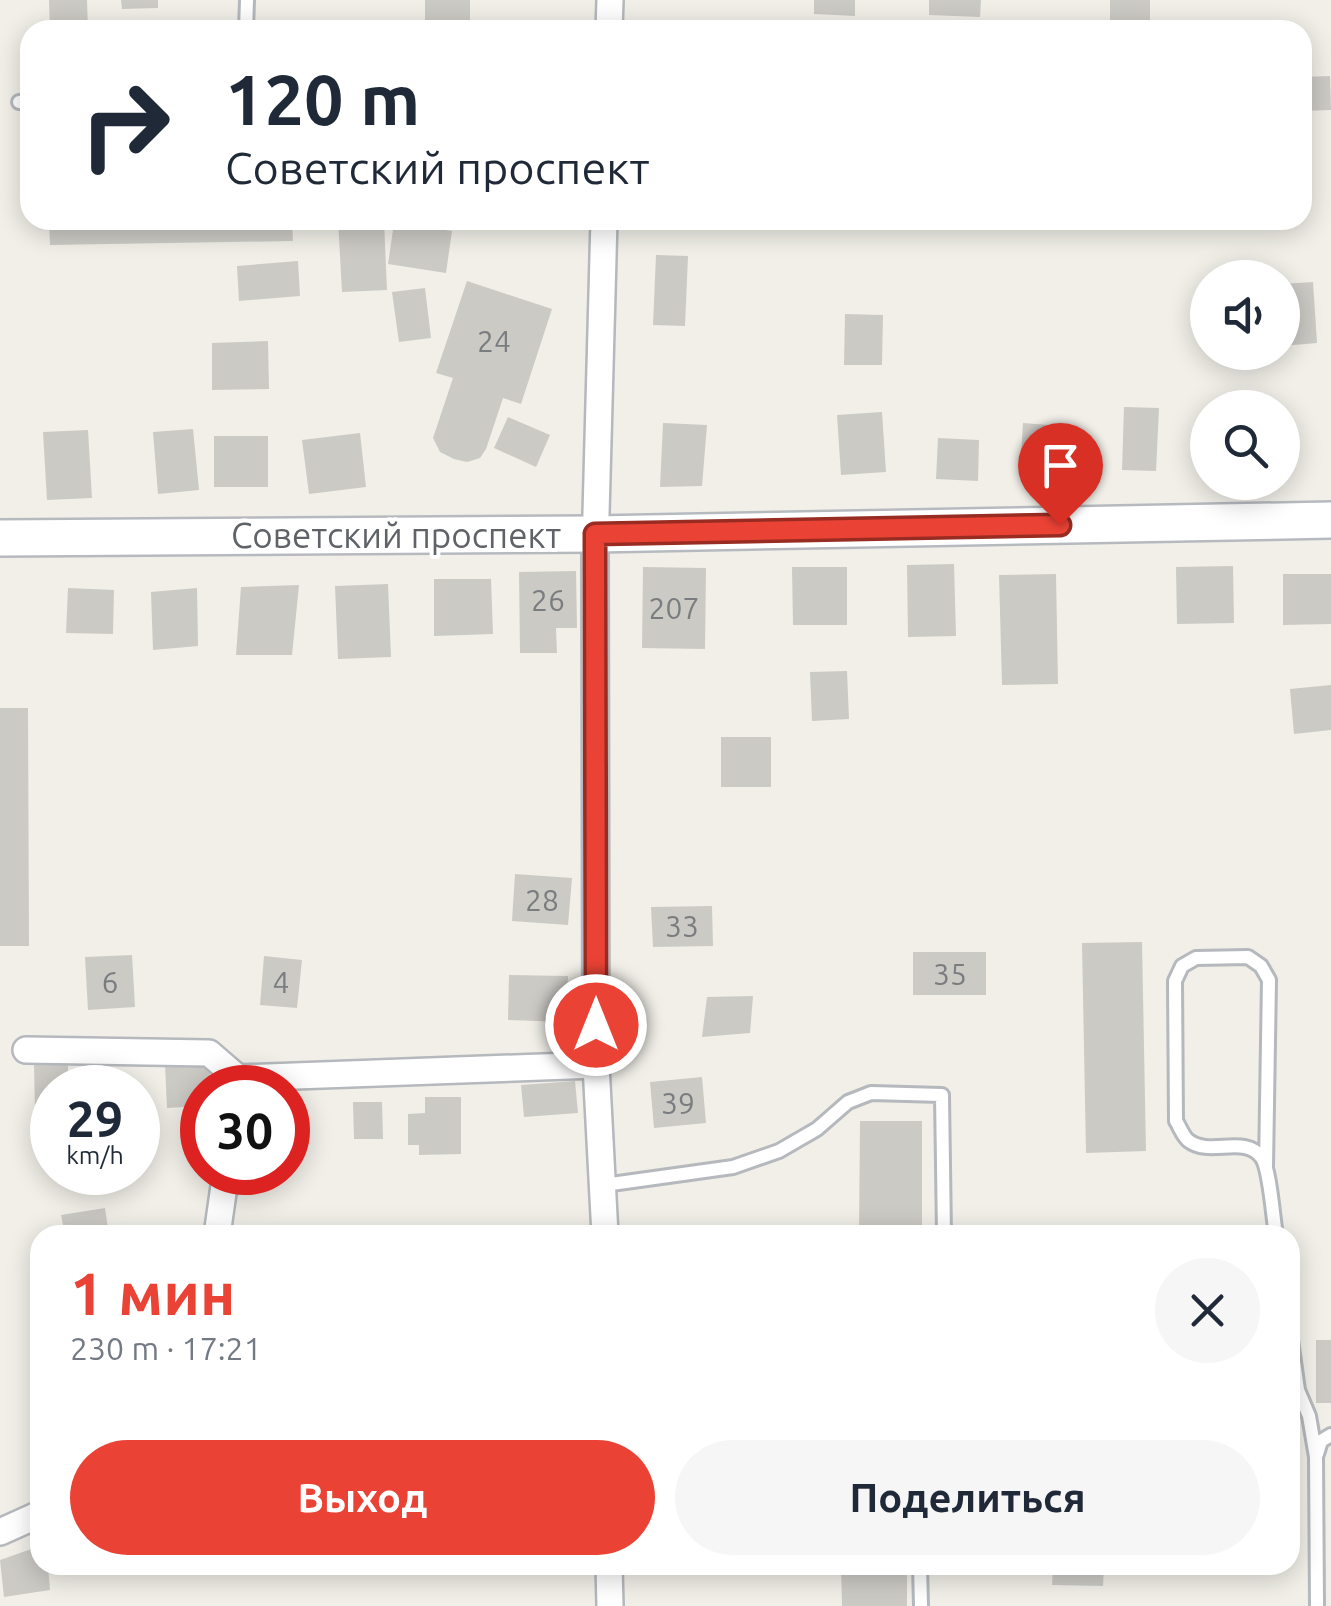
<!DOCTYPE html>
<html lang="ru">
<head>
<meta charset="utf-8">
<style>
	:root { --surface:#fff; --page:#f6f6f7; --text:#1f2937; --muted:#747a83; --accent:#ea4335 }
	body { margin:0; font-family:Ubuntu,sans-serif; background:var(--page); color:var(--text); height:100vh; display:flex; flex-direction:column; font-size:38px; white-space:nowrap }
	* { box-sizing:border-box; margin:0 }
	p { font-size:32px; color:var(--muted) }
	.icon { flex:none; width:55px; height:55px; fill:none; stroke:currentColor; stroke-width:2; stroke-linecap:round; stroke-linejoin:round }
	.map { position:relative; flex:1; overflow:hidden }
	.panel { position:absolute; left:30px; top:1225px; width:1270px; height:350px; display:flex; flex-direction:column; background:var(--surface); border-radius:30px; box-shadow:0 5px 25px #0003 }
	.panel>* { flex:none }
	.banner { position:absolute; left:20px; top:20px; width:1292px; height:210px; border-radius:30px; box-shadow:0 5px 25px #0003; background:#fff; color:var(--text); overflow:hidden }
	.fabs { position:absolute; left:1190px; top:260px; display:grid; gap:20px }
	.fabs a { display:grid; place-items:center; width:110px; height:110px; border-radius:50%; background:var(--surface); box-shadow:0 5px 25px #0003; font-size:50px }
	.speed { position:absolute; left:30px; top:1065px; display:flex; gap:20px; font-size:50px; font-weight:700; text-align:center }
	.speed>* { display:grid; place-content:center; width:130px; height:130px; border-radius:50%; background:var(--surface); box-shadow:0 5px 25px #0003; line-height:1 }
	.speed small { font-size:25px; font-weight:400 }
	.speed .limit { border:15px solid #d22; background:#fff; color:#111 }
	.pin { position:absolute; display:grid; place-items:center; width:85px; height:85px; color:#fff; margin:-102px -42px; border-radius:50% 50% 50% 0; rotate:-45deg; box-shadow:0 0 10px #0007 }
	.pin .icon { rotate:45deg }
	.me { position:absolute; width:110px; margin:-55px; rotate:0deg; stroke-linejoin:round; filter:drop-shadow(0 0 8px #0008) }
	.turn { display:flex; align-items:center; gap:35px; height:210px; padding:0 40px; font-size:45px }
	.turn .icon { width:130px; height:130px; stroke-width:2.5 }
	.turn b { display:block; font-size:70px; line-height:85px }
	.round { display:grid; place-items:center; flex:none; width:105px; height:105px; border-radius:52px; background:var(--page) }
	.summary { display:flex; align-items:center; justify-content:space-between; height:170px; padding:0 40px }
	h1 { font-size:60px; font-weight:700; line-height:75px; color:var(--accent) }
	.button { display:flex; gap:20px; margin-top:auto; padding:20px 40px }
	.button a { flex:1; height:115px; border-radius:60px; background:var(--accent); color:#fff; font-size:40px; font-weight:700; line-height:115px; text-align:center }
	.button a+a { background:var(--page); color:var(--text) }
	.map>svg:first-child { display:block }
</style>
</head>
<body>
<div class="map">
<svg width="1331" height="1606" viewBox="0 0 1331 1606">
	<rect width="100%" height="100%" fill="#f1efe8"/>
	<g fill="#cccac5">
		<path d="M 49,0 L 87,0 L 88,30 L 50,30 Z"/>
		<path d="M 121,0 L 158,0 L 158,8 L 122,9 Z"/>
		<rect x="425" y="0" width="45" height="30"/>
		<path d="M 814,0 L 855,0 L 855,16 L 814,14 Z"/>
		<path d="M 929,0 L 981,0 L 980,17 L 929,15 Z"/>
		<rect x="1110" y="0" width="40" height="30"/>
		<path d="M 1330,76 L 1331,110 L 1302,111 L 1302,77 Z"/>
		<path d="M 49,220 L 292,220 L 293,241 L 50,245 Z"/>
		<path d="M 338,220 L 384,220 L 387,290 L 342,292 Z"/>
		<path d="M 394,223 L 452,231 L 446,273 L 388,264 Z"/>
		<path d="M 656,255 L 688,256 L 685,326 L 653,325 Z"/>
		<path d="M 298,261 L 300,296 L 239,301 L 237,266 Z"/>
		<path d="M 467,281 L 552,309 L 521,404 L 503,398 L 486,449 L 480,458 L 467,462 L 454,459 L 440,452 L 433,438 L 453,378 L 436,373 Z"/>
		<path d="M 1313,282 L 1317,343 L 1282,346 L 1282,284 Z"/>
		<path d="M 425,288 L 431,338 L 399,342 L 392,292 Z"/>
		<path d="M 845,314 L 883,315 L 882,365 L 844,365 Z"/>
		<path d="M 268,341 L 269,389 L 212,390 L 212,343 Z"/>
		<path d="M 1124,407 L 1159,408 L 1156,471 L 1122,470 Z"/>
		<path d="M 882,412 L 886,472 L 841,475 L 837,415 Z"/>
		<path d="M 508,417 L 550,435 L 536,467 L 494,448 Z"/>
		<path d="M 663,423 L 707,425 L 702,486 L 660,487 Z"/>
		<path d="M 1023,423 L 1062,426 L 1059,477 L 1020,474 Z"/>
		<path d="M 193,429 L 199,490 L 158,494 L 153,432 Z"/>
		<path d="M 88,430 L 92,498 L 47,500 L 43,432 Z"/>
		<path d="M 360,433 L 366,487 L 309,494 L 302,440 Z"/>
		<rect x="214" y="436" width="54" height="51"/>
		<path d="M 938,438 L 979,440 L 978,481 L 936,479 Z"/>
		<path d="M 954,564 L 956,636 L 908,637 L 907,565 Z"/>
		<path d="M 1233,566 L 1234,623 L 1177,624 L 1176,567 Z"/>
		<path d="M 643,567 L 706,568 L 705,649 L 642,648 Z"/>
		<path d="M 792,567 L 847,567 L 847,625 L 793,625 Z"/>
		<path d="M 576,571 L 577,628 L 556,628 L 557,653 L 520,653 L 519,572 Z"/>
		<path d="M 1056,574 L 1058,684 L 1002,685 L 999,575 Z"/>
		<path d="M 1283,574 L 1331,574 L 1331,624 L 1283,625 Z"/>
		<path d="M 434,579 L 491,579 L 493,634 L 434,636 Z"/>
		<path d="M 388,584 L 391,657 L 338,659 L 335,586 Z"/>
		<path d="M 299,585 L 292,655 L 236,655 L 241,587 Z"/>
		<path d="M 68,588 L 114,590 L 113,634 L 66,633 Z"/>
		<path d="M 197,588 L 198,646 L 153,650 L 151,592 Z"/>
		<path d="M 847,671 L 849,719 L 812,721 L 810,672 Z"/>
		<path d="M 1331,685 L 1331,730 L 1294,734 L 1290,689 Z"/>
		<path d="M 0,708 L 28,708 L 29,946 L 0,946 Z"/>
		<rect x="721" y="737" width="50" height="50"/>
		<path d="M 515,874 L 572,878 L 568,925 L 512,921 Z"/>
		<path d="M 712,906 L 713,946 L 653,947 L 651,907 Z"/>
		<path d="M 1142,942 L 1146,1151 L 1086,1153 L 1082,943 Z"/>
		<rect x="913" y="952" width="73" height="43"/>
		<path d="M 132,955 L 135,1007 L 88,1010 L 85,957 Z"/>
		<path d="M 264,956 L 302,960 L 297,1008 L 260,1005 Z"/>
		<path d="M 509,975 L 568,976 L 566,1022 L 508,1020 Z"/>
		<path d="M 753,996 L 750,1033 L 702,1037 L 707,997 Z"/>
		<path d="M 209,1062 L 211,1088 L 202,1088 L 202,1106 L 167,1108 L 165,1065 Z"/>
		<path d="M 68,1063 L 68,1088 L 52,1088 L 52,1112 L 35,1112 L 34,1064 Z"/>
		<path d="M 702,1077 L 706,1123 L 654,1128 L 650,1082 Z"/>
		<path d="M 575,1081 L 578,1113 L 524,1117 L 521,1085 Z"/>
		<path d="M 425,1097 L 461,1097 L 461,1154 L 419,1155 L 419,1145 L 408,1145 L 408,1114 L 425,1113 Z"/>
		<path d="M 353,1102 L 382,1102 L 383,1139 L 354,1139 Z"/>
		<path d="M 860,1121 L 922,1121 L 922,1235 L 859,1235 Z"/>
		<path d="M 105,1208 L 109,1235 L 65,1235 L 61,1215 Z"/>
		<rect x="249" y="1226" width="51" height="9"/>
		<path d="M 707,1226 L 707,1235 L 658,1235 L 658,1228 Z"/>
		<rect x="1316" y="1340" width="15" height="63"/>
		<path d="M 40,1546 L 40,1565 L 48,1565 L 50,1590 L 4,1597 L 0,1560 Z"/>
		<path d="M 841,1565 L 907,1565 L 907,1606 L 842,1606 Z"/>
		<path d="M 1053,1565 L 1104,1565 L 1103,1586 L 1052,1585 Z"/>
	</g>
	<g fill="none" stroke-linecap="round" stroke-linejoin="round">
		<g stroke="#b5b8bc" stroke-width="18">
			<g id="lane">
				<path d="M 246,30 L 247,0"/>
				<path d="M 19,102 L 30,101"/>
				<path d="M 1266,1166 L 1269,980 L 1261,966 L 1248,957 L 1196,958 L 1182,966 L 1175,981 L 1176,1121 C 1180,1127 1183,1137 1189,1141 C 1210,1157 1246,1134 1262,1158 C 1270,1170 1273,1218 1276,1235"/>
				<path d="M 604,1185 L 733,1167 L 779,1151 L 817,1129 L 848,1102 L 871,1093 L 942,1095 L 944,1235"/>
				<path d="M 1290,1333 L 1298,1390 L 1309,1416 L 1316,1457 L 1317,1606"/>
				<path d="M 1317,1454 L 1321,1441 L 1331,1435"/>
				<path d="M 920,1565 L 921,1606"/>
			</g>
		</g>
		<g stroke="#b5b8bc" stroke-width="30">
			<g id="street">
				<path d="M 609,30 L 610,0"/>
				<path d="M 604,220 L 595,550 L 596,1065 L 605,1235"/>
				<path d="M 26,1050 L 209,1053 L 238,1078 L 596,1065"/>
				<path d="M 217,1235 L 226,1172"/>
				<path d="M 0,1532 L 40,1514"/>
				<path d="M 609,1565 L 610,1606"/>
			</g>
		</g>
		<g stroke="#b6babf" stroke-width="40">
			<path id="secondary" d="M 0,538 L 595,534 L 1331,520"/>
		</g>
		<use href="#lane" stroke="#fff" stroke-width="12"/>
		<use href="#street" stroke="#fff" stroke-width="25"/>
		<use href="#secondary" stroke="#fff" stroke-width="35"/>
	</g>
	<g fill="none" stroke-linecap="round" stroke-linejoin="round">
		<g stroke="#982c22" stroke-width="25">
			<path id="route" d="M 596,1025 L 595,534 L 1060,525"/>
		</g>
		<use href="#route" stroke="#ea4335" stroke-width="18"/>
	</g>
	<g text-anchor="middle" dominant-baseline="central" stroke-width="8" stroke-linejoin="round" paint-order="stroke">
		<g font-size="30" fill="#7a7d7f">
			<text x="494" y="341">24</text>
			<text x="548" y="600">26</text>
			<text x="674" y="608">207</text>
			<text x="542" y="900">28</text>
			<text x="682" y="926">33</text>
			<text x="950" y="974">35</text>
			<text x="110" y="982">6</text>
			<text x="281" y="982">4</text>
			<text x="678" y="1103">39</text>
		</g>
		<g font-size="35" fill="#5f6368" stroke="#fff">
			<text x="396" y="535">Советский проспект</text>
		</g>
	</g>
</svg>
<div class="fabs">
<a><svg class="icon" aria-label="sound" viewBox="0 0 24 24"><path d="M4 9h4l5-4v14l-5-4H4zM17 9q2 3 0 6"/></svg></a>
<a><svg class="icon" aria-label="search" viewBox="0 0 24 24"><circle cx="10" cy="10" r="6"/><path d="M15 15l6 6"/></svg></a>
</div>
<div class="speed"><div>29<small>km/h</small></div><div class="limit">30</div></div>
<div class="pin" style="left:1060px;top:525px;background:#d93025"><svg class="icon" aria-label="arrive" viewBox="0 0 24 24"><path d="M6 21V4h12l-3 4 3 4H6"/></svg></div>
<svg class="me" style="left:596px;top:1025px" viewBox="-20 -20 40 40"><circle r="17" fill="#ea4335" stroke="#fff" stroke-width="3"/><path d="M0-11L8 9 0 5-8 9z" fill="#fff"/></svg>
<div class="banner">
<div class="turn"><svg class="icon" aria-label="right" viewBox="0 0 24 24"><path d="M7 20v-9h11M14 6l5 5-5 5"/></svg><div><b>120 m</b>Советский проспект</div></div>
</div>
<section class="panel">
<div class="summary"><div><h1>1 мин</h1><p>230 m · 17:21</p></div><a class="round"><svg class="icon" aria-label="close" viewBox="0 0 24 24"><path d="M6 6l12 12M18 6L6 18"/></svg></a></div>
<div class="button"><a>Выход</a><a>Поделиться</a></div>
</section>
</div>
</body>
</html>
